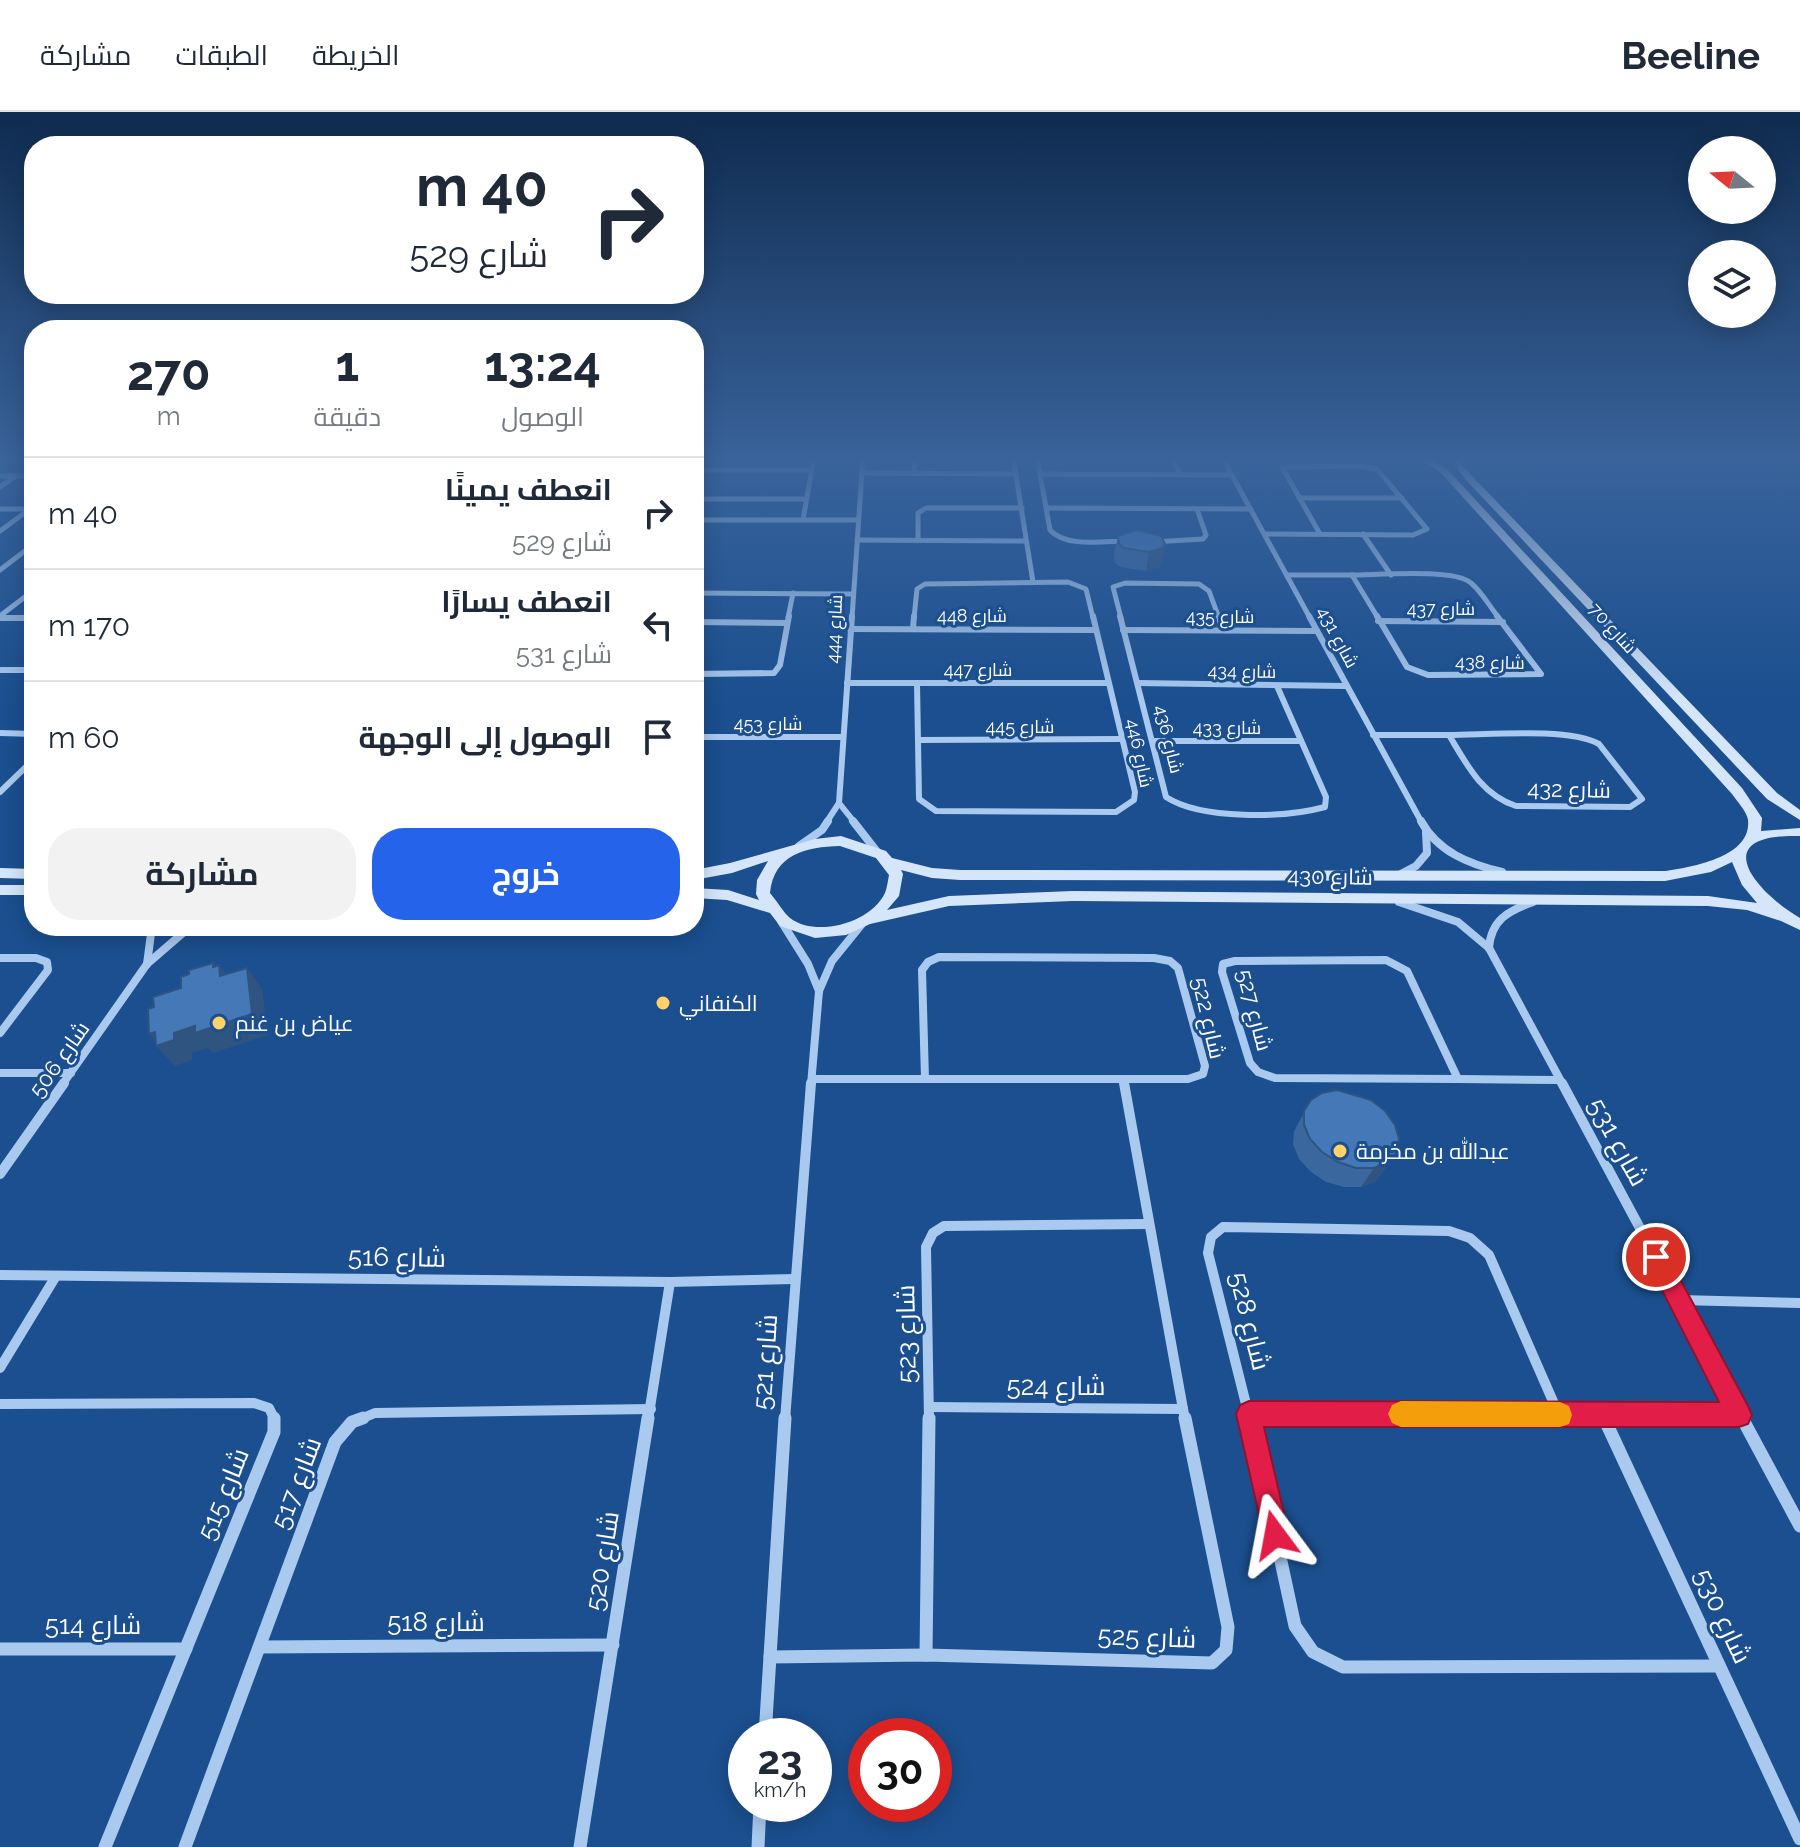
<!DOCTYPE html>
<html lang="ar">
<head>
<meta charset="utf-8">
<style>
	:root { --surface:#fff; --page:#f2f2f3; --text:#1f2937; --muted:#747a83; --line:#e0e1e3; --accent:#2563eb }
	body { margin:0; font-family:Raleway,Cairo,sans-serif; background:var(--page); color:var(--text); direction:rtl; height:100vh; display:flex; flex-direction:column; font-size:30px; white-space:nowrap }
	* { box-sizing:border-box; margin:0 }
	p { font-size:26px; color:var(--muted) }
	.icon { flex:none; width:44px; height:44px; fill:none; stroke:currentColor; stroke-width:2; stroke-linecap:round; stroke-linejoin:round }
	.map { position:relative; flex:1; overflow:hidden; direction:ltr }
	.panel { position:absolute; left:24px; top:208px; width:680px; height:616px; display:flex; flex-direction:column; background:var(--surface); border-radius:32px; box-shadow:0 4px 20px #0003; direction:rtl }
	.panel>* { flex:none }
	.top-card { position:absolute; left:24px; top:24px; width:680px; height:168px; border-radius:32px; box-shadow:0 4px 20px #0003; direction:rtl; background:#fff; color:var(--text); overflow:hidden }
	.needle { width:52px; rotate:288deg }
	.buttons { position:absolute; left:1688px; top:24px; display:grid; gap:16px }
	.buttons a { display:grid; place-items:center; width:88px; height:88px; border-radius:50%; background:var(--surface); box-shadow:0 4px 20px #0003; font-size:40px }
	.speed { position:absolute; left:728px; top:1606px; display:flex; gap:16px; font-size:40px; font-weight:700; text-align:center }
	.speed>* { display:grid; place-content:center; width:104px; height:104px; border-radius:50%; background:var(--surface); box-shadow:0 4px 20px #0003; line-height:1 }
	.speed small { font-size:20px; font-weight:400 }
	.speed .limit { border:12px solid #d22; background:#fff; color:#111 }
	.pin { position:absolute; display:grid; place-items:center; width:68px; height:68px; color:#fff; margin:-34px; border:4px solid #fff; border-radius:50%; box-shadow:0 2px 8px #0007 }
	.me { position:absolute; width:88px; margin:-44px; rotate:347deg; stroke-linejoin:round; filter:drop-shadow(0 0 6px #0008) }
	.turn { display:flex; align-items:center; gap:28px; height:168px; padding:0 24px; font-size:36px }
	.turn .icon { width:104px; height:104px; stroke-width:2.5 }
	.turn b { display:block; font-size:56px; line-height:68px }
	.eta { display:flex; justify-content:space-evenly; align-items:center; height:136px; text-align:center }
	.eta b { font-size:48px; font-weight:700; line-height:56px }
	.cta { display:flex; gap:16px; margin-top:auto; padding:16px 24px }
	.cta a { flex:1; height:92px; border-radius:32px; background:var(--accent); color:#fff; font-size:32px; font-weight:700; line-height:92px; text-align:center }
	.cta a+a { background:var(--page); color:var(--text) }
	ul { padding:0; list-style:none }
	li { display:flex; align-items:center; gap:24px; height:112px; padding:0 24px; border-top:2px solid var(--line) }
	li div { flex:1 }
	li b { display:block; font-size:30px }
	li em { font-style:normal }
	header { display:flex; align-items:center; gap:48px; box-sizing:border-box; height:112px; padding:0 40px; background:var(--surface); border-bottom:2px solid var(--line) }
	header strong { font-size:38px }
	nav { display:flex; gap:44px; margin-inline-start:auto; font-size:28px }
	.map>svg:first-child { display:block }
</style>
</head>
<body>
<header>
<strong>Beeline</strong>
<nav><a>الخريطة</a><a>الطبقات</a><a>مشاركة</a></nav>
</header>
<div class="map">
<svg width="1800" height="1735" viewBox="0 0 1800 1735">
	<rect width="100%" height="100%" fill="#1b4f8f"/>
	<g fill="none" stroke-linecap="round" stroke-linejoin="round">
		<g stroke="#a9c9ee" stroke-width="5">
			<path d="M 1013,345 L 1033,470"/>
			<path d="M 1037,345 L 1050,418 C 1066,436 1105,429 1127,429"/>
			<path d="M 1171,345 L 1180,362"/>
			<path d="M 1222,345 L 1310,506"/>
			<path d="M 0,349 L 6,345"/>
			<path d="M 694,358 L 811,358"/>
			<path d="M 862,361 L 1015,362"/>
			<path d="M 914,362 L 915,345"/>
			<path d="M 1041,362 L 1231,363"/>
			<path d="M 0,364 L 34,364"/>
			<path d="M 0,375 L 16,364"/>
			<path d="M 1299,386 L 1402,386"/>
			<path d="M 694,387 L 805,387"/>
			<path d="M 1047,396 L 1251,397"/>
			<path d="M 0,397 L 29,397"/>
			<path d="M 694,408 L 858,408"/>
			<path d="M 803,408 L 814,345"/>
			<path d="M 0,419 L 30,397"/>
			<path d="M 1265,422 L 1413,423 L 1427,417 L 1377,357 L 1359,354 L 1282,355 L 1320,422"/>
			<path d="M 1363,422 L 1391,463"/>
			<path d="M 857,428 L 1026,429"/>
			<path d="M 918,428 L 918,401 L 926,396 L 1022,396"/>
			<path d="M 1153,430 L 1203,427 L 1206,423 L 1197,397"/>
			<path d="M 0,458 L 34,432"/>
			<path d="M 1287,463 L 1352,463"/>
			<path d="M 1352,463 C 1376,463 1455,456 1471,471 C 1482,480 1490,495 1499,506"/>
			<path d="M 1352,463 L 1378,506"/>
			<path d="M 694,481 L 852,482"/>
			<path d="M 0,504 L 34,478"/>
			<path d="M 0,506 L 34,506"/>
			<path d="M 788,506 L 793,481"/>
			<path d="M 852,506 L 863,345"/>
			<path d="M 914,506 L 917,477 L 925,472 L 1068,470 L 1086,477 L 1093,506"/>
			<path d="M 1121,506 L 1113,475 L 1125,471 L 1199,472 L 1209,479 L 1219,506"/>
		</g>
		<g stroke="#a9c9ee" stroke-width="6">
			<path d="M 1120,504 L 1166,685 C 1201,708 1285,706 1325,695 L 1326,685 L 1277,574"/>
			<path d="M 1218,504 L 1223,518"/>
			<path d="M 1309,504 L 1422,711"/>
			<path d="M 1377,504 L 1407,555 L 1428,563 L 1541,562 L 1497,504"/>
			<path d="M 0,506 L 34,506"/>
			<path d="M 1378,509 L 1503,510"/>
			<path d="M 694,510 L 787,511"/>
			<path d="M 850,517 L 1095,518"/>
			<path d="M 913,517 L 914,504"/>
			<path d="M 1123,518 L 1317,519"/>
			<path d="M 0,558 L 34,558"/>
			<path d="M 694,562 L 774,561 L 780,553 L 789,504"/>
			<path d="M 847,571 L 1108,571"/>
			<path d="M 917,571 L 919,687 L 936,699 L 1116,700 L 1134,688 L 1135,680 L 1093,504"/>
			<path d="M 1138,571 L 1346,574"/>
			<path d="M 0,621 L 34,622"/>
			<path d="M 1373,623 L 1449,623"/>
			<path d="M 1449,623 C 1486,623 1568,615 1599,632 L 1642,687 L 1630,695 L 1516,694 C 1481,682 1467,653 1449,623 Z"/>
			<path d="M 694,625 L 842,625"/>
			<path d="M 919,628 L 1122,627"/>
			<path d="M 1153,629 L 1300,629"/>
			<path d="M 0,680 L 34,647"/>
			<path d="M 839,691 L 855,711"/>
			<path d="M 826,711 L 839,691 L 852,504"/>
		</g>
		<g stroke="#a9c9ee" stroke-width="8">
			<path d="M 853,709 L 878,741"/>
			<path d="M 1421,709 C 1438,740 1469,752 1502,760"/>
			<path d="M 799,734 L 822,718 L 828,709"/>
			<path d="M 1399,763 L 1416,754 L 1427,741 L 1426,720"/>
			<path d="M 1399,790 L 1458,810 L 1489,836 L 1563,973"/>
			<path d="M 781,809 L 808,852 L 819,879"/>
			<path d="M 1489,836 C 1491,808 1508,799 1533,790"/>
			<path d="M 939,845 L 1154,846 L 1170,849 L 1178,856 L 1205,954 L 1203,962 L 1188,967 L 925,967 L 922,858 L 928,850 Z"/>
			<path d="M 0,846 L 36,846 L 47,850 L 48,858 L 0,921"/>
			<path d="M 1386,848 L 1407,859 L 1458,967 L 1275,966 L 1258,960 L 1250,951 L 1222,860 L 1223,852 L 1235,849 Z"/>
			<path d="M 147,852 L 152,814"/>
			<path d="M 0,961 L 71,961"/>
			<path d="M 812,967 L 925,967"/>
			<path d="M 1458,967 L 1559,968"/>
			<path d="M 1123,968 L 1124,973"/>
			<path d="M 62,973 L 147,852 L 191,814"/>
			<path d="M 811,973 L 819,879 L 832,849 L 862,812"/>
		</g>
		<g stroke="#a9c9ee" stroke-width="10">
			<path d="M 1124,971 L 1185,1308"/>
			<path d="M 1562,971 L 1743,1308"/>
			<path d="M 0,1062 L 64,971"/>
			<path d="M 0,1163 L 670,1170 L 794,1167"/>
			<path d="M 1679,1188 L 1800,1191"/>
			<path d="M 0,1256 L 56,1164"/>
			<path d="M 0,1292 L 254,1291 L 269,1296 L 275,1308"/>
			<path d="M 929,1295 L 1183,1297"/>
			<path d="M 1602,1301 L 1605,1308"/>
			<path d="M 1249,1302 L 1739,1303"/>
			<path d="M 358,1308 L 375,1301 L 651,1297"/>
			<path d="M 648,1308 L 670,1170"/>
			<path d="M 785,1308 L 811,971"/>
			<path d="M 929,1308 L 926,1135 L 933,1121 L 944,1114 L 1149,1112"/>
			<path d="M 1250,1308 L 1208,1141 L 1211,1125 L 1223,1115 L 1449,1119 L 1470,1126 L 1489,1143 L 1559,1303"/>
		</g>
		<g stroke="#a9c9ee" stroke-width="13">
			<path d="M 1250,1306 L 1295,1514 L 1313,1540 L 1343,1555 L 1719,1554"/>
			<path d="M 1604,1306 L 1800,1727"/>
			<path d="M 1742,1306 L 1800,1414"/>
			<path d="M 260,1535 L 613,1533"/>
			<path d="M 0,1537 L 186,1537"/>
			<path d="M 926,1543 L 929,1306"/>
			<path d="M 770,1545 L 926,1543 L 1212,1551 L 1226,1538 L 1228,1515 L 1185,1306"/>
			<path d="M 765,1624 L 785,1306"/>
			<path d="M 105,1735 L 274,1320 L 274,1306"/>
			<path d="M 185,1735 L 335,1330 L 352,1310 L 363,1306"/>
			<path d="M 580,1735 L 648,1306"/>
			<path d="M 758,1735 L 760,1692"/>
		</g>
		<g fill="#d6e6fa" fill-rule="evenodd">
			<path d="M 1418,345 L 1428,345 L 1447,357 L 1742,676 L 1762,706 L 1761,719 L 1800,716 L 1800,724 C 1707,721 1753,778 1800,806 L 1800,818 L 1781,809 L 1747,798 L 1708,794 L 1073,789 L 949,794 L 870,812 L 846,823 L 815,826 L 780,814 L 770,801 L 727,788 L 694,786 L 694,776 L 728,778 L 759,788 L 756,782 L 757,768 L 768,749 L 732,761 L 694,768 L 694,758 L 730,751 L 815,727 L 841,724 L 886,739 L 892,746 L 932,756 L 960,758 L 1665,759 C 1692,755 1752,745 1748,708 C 1747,700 1737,689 1732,682 L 1441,361 ZM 840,734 L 876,746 L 889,763 C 888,768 887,776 885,781 C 871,811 816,826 790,806 C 783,800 777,789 770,781 C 774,742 806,735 840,734 ZM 1732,750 L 1742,773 L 1757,791 L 1708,784 L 1073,779 L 949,784 L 887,798 L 899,784 L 903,762 L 901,758 L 932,766 L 960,768 L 1665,769 L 1711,760 Z"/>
			<path d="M 1453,345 L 1461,345 L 1463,354 L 1473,365 L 1777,681 L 1800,698 L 1800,708 L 1767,687 L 1467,369 L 1455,354 Z"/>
			<path d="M 0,756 L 34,757 L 34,767 L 0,766 Z"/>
			<rect x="0" y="773" width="34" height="10"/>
		</g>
	</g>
	<g fill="#3a679d">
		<path d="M 1137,418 L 1162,451 L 1159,455 L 1146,459 L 1121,455 L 1115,451 L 1114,443 L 1118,424 Z"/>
		<path d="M 1311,988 L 1397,1040 L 1375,1070 L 1361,1075 L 1344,1075 L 1326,1070 L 1311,1060 L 1299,1047 L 1293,1032 L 1294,1019 Z"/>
	</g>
	<g fill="#305480">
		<path d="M 1165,432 L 1162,451 L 1159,455 L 1146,459 L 1149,440 Z"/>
		<path d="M 213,851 L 220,861 L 219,853 L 235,874 L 236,885 L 213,855 Z"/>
		<path d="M 247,856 L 262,877 L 268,923 L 213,941 L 208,936 L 192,941 L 192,948 L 175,954 L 156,934 L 159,933 L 149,922 L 155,920 Z"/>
		<path d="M 1397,1040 L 1375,1070 L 1361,1075 L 1374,1056 Z"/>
	</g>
	<g fill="#4478b7" stroke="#305480" stroke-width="2">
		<path d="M 1137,418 L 1161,424 L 1165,432 L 1163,436 L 1149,440 L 1124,436 L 1119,432 L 1118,424 Z"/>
		<path d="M 213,851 L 213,855 L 219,853 L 220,864 L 247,856 L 252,902 L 195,921 L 195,914 L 174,921 L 174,928 L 156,934 L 155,920 L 149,922 L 148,897 L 154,895 L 153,885 L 181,876 L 181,865 L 189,862 L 189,858 Z"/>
		<path d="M 1337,978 L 1371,988 L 1385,999 L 1395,1013 L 1399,1027 L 1397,1040 L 1388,1050 L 1374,1056 L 1356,1056 L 1338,1050 L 1322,1040 L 1310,1027 L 1304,1013 L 1304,999 L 1311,988 L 1322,981 Z"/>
	</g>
	<linearGradient id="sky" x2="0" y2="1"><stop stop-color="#0f2b4f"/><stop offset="0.59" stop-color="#39639b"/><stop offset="1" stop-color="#39639b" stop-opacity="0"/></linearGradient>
	<rect width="1800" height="588" fill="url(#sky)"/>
	<path fill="#e11d48" stroke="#92132f" stroke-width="2" d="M 1656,1134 L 1664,1137 L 1748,1294 L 1752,1303 L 1748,1312 L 1739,1315 L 1264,1315 L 1289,1423 L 1285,1433 L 1275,1437 L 1266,1433 L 1236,1302 L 1240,1293 L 1249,1289 L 1719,1290 L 1645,1145 L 1648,1137 Z"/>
	<path fill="#f59e0b" d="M 1401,1289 L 1560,1290 L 1569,1294 L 1572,1303 L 1569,1312 L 1560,1315 L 1401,1315 L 1392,1311 L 1388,1302 L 1392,1293 Z"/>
	<g fill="#ffd166" stroke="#1b4f8f" stroke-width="3">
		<circle cx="663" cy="891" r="8"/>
		<circle cx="219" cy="911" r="8"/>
		<circle cx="1340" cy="1039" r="8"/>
	</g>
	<g text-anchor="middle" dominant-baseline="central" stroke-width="6" stroke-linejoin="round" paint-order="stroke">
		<g font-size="18" fill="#fff" stroke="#1b4f8f">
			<text x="1441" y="496">شارع 437</text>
			<text x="972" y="503">شارع 448</text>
			<text x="1220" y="504">شارع 435</text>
			<text transform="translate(1613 516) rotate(48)">شارع 70</text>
			<text transform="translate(834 517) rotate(-87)">شارع 444</text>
			<text transform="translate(1338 525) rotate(62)">شارع 431</text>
			<text transform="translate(1490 550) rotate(1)">شارع 438</text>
			<text x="978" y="557">شارع 447</text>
			<text transform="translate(1242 559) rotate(1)">شارع 434</text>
			<text x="768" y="611">شارع 453</text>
			<text x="1020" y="614">شارع 445</text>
			<text x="1227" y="615">شارع 433</text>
			<text transform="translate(1169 627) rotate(76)">شارع 436</text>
			<text transform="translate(1140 641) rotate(78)">شارع 446</text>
		</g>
		<g font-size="22" fill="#fff" stroke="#1b4f8f">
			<text transform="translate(1569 677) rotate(1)">شارع 432</text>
			<text transform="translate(1330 764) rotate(1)">شارع 430</text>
			<text transform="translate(1255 898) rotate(75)">شارع 527</text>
			<text transform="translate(1209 906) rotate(77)">شارع 522</text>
			<text transform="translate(59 947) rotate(-55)">شارع 506</text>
		</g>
		<g font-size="22" fill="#fff" stroke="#1b4f8f" text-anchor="start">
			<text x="679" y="891">الكنفاني</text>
			<text x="235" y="911">عياض بن غنم</text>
			<text x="1356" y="1039">عبدالله بن مخرمة</text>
		</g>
		<g font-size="26" fill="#fff" stroke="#1b4f8f">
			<text transform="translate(1618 1030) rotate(61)">شارع 531</text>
			<text transform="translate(397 1145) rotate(1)">شارع 516</text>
			<text transform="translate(1250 1209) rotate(76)">شارع 528</text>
			<text transform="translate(906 1222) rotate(-91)">شارع 523</text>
			<text transform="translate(765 1250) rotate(-86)">شارع 521</text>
			<text x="1056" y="1274">شارع 524</text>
			<text transform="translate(296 1371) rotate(-69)">شارع 517</text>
			<text transform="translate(223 1382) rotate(-68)">شارع 515</text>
			<text transform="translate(602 1449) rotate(-81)">شارع 520</text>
			<text transform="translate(1723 1504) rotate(65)">شارع 530</text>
			<text x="436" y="1510">شارع 518</text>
			<text x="93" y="1513">شارع 514</text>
			<text transform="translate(1147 1525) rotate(2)">شارع 525</text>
		</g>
	</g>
</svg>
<div class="buttons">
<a><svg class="needle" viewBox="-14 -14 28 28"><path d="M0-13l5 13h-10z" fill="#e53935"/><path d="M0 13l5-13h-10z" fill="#747a83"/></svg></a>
<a><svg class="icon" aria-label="layers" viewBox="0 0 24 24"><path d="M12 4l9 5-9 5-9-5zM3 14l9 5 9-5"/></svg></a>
</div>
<div class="speed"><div>23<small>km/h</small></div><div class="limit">30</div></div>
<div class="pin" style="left:1656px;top:1145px;background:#d93025"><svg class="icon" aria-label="arrive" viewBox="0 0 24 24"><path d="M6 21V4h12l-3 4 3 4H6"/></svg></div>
<svg class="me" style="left:1275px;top:1423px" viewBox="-20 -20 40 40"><path d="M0-17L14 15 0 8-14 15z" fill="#e11d48" stroke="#fff" stroke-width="4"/></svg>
<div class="top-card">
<div class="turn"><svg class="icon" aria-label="right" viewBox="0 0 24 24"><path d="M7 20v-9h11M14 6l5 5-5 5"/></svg><div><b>40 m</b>شارع 529</div></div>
</div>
<section class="panel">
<div class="eta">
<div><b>13:24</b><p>الوصول</p></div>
<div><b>1</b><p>دقيقة</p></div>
<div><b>270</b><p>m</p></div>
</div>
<ul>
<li><svg class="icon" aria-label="right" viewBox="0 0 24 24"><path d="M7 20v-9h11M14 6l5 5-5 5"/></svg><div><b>انعطف يمينًا</b><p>شارع 529</p></div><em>40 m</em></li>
<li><svg class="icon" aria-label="left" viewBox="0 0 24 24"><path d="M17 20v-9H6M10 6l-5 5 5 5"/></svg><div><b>انعطف يسارًا</b><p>شارع 531</p></div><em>170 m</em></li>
<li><svg class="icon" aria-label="arrive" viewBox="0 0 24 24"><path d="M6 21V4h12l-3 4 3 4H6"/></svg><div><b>الوصول إلى الوجهة</b></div><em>60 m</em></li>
</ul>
<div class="cta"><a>خروج</a><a>مشاركة</a></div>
</section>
</div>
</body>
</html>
